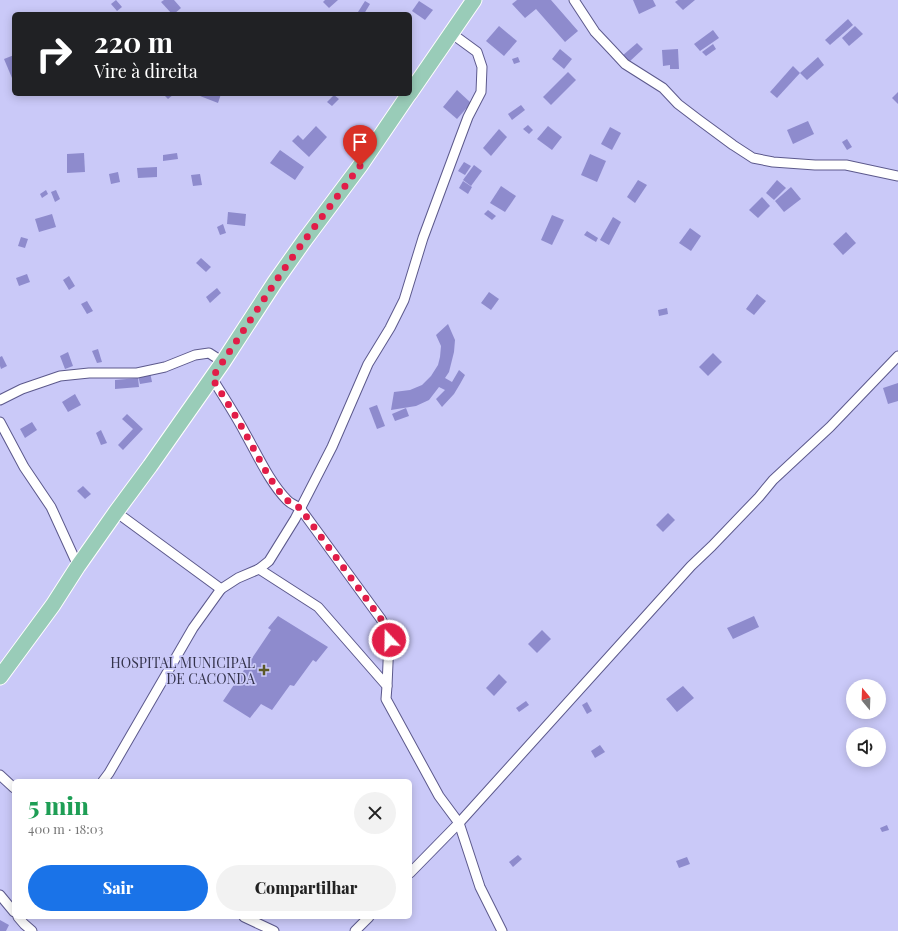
<!DOCTYPE html>
<html lang="pt">
<head>
<meta charset="utf-8">
<style>
	:root { --surface:#fff; --page:#f2f2f2; --text:#222; --muted:#767676; --accent:#1a73e8 }
	body { margin:0; font-family:"Playfair Display",serif; background:var(--page); color:var(--text); height:100vh; display:flex; flex-direction:column; font-size:15px; white-space:nowrap }
	* { box-sizing:border-box; margin:0 }
	p { font-size:13px; color:var(--muted) }
	.icon { flex:none; width:22px; height:22px; fill:none; stroke:currentColor; stroke-width:2; stroke-linecap:round; stroke-linejoin:round }
	.map { position:relative; flex:1; overflow:hidden }
	.side { position:absolute; left:12px; top:779px; width:400px; height:140px; display:flex; flex-direction:column; background:var(--surface); border-radius:6px; box-shadow:0 2px 10px #0003 }
	.side>* { flex:none }
	.banner { position:absolute; left:12px; top:12px; width:400px; height:84px; border-radius:6px; box-shadow:0 2px 10px #0003; background:#202124; color:#fff; overflow:hidden }
	.needle { width:26px; rotate:341deg }
	.controls { position:absolute; left:846px; top:679px; display:grid; gap:8px }
	.controls a { display:grid; place-items:center; width:40px; height:40px; border-radius:50%; background:var(--surface); box-shadow:0 2px 10px #0003; font-size:20px }
	.pin { position:absolute; display:grid; place-items:center; width:34px; height:34px; color:#fff; margin:-41px -17px; border-radius:50% 50% 50% 0; rotate:-45deg; box-shadow:0 0 4px #0007 }
	.pin .icon { rotate:45deg }
	.me { position:absolute; width:44px; margin:-22px; rotate:339deg; stroke-linejoin:round; filter:drop-shadow(0 0 3px #0008) }
	.turn { display:flex; align-items:center; gap:14px; height:84px; padding:0 16px; font-size:18px }
	.turn .icon { width:52px; height:52px; stroke-width:2.5 }
	.turn b { display:block; font-size:28px; line-height:34px }
	.round { display:grid; place-items:center; flex:none; width:42px; height:42px; border-radius:21px; background:var(--page) }
	.overview { display:flex; align-items:center; justify-content:space-between; height:68px; padding:0 16px }
	h1 { font-size:24px; font-weight:800; line-height:30px; color:#1e9e55 }
	.button { display:flex; gap:8px; margin-top:auto; padding:8px 16px }
	.button a { flex:1; height:46px; border-radius:24px; background:var(--accent); color:#fff; font-size:16px; font-weight:800; line-height:46px; text-align:center }
	.button a+a { background:var(--page); color:var(--text) }
	.map>svg:first-child { display:block }
</style>
</head>
<body>
<div class="map">
<svg width="898" height="931" viewBox="0 0 898 931">
	<rect width="100%" height="100%" fill="#cac9f8"/>
	<g fill="#8e8bcd">
		<path d="M 116,0 L 122,7 L 117,11 L 111,4 Z"/>
		<path d="M 164,0 L 174,0 L 181,8 L 174,14 L 172,14 L 161,2 Z"/>
		<path d="M 325,0 L 338,0 L 329,8 L 323,2 Z"/>
		<path d="M 517,0 L 551,0 L 578,31 L 565,42 L 536,9 L 525,18 L 512,4 Z"/>
		<path d="M 633,0 L 653,0 L 656,6 L 639,14 Z"/>
		<path d="M 678,0 L 695,0 L 683,10 L 675,2 Z"/>
		<path d="M 365,1 L 370,4 L 364,14 L 362,14 L 358,12 Z"/>
		<path d="M 419,1 L 433,10 L 425,20 L 412,11 Z"/>
		<path d="M 848,19 L 853,25 L 830,45 L 825,40 Z"/>
		<path d="M 499,26 L 517,41 L 504,56 L 486,41 Z"/>
		<path d="M 855,26 L 863,34 L 849,46 L 842,38 Z"/>
		<path d="M 713,30 L 719,38 L 700,51 L 694,44 Z"/>
		<path d="M 637,43 L 643,49 L 628,63 L 622,56 Z"/>
		<path d="M 713,44 L 716,49 L 706,56 L 702,52 Z"/>
		<path d="M 560,49 L 572,59 L 564,69 L 552,59 Z"/>
		<path d="M 678,49 L 679,69 L 670,69 L 670,65 L 663,66 L 662,50 Z"/>
		<path d="M 14,55 L 14,77 L 12,78 L 4,59 Z"/>
		<path d="M 518,57 L 520,62 L 514,64 L 512,59 Z"/>
		<path d="M 818,57 L 824,65 L 807,80 L 800,73 Z"/>
		<path d="M 793,66 L 800,73 L 777,98 L 770,92 Z"/>
		<path d="M 568,72 L 576,80 L 551,105 L 543,97 Z"/>
		<path d="M 457,90 L 471,103 L 457,119 L 443,107 Z"/>
		<path d="M 898,92 L 898,104 L 892,98 Z"/>
		<path d="M 163,94 L 174,94 L 168,99 Z"/>
		<path d="M 201,94 L 221,94 L 218,103 L 200,96 Z"/>
		<path d="M 334,95 L 339,99 L 332,106 L 327,102 Z"/>
		<path d="M 521,105 L 525,110 L 512,120 L 508,114 Z"/>
		<path d="M 808,121 L 814,134 L 793,144 L 787,130 Z"/>
		<path d="M 528,125 L 533,130 L 529,134 L 523,129 Z"/>
		<path d="M 316,126 L 327,137 L 309,157 L 292,141 L 298,135 L 303,140 Z"/>
		<path d="M 548,126 L 562,137 L 552,150 L 537,139 Z"/>
		<path d="M 610,127 L 621,133 L 612,150 L 601,144 Z"/>
		<path d="M 499,129 L 507,137 L 491,156 L 483,148 Z"/>
		<path d="M 847,139 L 852,147 L 847,150 L 842,142 Z"/>
		<path d="M 280,150 L 304,167 L 295,180 L 270,163 Z"/>
		<path d="M 84,153 L 85,172 L 67,173 L 67,154 Z"/>
		<path d="M 177,153 L 178,159 L 163,161 L 163,155 Z"/>
		<path d="M 590,154 L 606,161 L 597,182 L 581,175 Z"/>
		<path d="M 464,162 L 471,166 L 465,175 L 458,171 Z"/>
		<path d="M 474,165 L 482,171 L 471,186 L 463,180 Z"/>
		<path d="M 157,167 L 157,177 L 138,178 L 137,168 Z"/>
		<path d="M 118,172 L 120,182 L 111,184 L 109,174 Z"/>
		<path d="M 200,174 L 202,185 L 193,186 L 191,175 Z"/>
		<path d="M 638,180 L 647,185 L 635,203 L 627,197 Z"/>
		<path d="M 777,180 L 786,188 L 774,200 L 766,193 Z"/>
		<path d="M 463,181 L 472,187 L 468,194 L 459,188 Z"/>
		<path d="M 501,186 L 516,196 L 505,212 L 490,203 Z"/>
		<path d="M 791,187 L 801,199 L 784,212 L 775,201 Z"/>
		<path d="M 46,190 L 48,194 L 42,198 L 40,194 Z"/>
		<path d="M 56,190 L 60,199 L 55,202 L 51,192 Z"/>
		<path d="M 762,197 L 770,206 L 758,218 L 749,210 Z"/>
		<path d="M 488,210 L 496,216 L 492,220 L 484,214 Z"/>
		<path d="M 228,212 L 246,214 L 245,226 L 227,224 Z"/>
		<path d="M 52,214 L 56,227 L 39,232 L 35,219 Z"/>
		<path d="M 552,215 L 564,220 L 552,245 L 541,240 Z"/>
		<path d="M 613,217 L 621,222 L 609,245 L 600,240 Z"/>
		<path d="M 223,224 L 226,233 L 220,235 L 217,227 Z"/>
		<path d="M 690,228 L 701,236 L 691,251 L 679,243 Z"/>
		<path d="M 587,231 L 598,238 L 596,242 L 584,235 Z"/>
		<path d="M 846,232 L 856,243 L 843,255 L 833,244 Z"/>
		<path d="M 21,237 L 28,239 L 25,248 L 18,246 Z"/>
		<path d="M 201,258 L 211,267 L 206,272 L 196,263 Z"/>
		<path d="M 27,274 L 30,282 L 19,286 L 16,278 Z"/>
		<path d="M 69,276 L 75,286 L 69,290 L 63,280 Z"/>
		<path d="M 217,288 L 221,293 L 210,303 L 206,297 Z"/>
		<path d="M 489,292 L 499,299 L 491,310 L 481,303 Z"/>
		<path d="M 757,294 L 766,301 L 754,315 L 746,309 Z"/>
		<path d="M 87,301 L 93,311 L 87,314 L 81,304 Z"/>
		<path d="M 667,308 L 668,314 L 659,316 L 658,310 Z"/>
		<path d="M 448,324 L 455,340 L 454,352 L 449,372 L 445,378 L 452,382 L 459,370 L 465,375 L 460,384 L 454,394 L 442,407 L 436,399 L 445,390 L 439,387 L 429,400 L 416,406 L 391,410 L 394,392 L 410,390 L 422,385 L 431,376 L 438,365 L 440,357 L 441,346 L 436,335 Z"/>
		<path d="M 98,349 L 102,362 L 97,363 L 92,351 Z"/>
		<path d="M 68,352 L 73,366 L 65,369 L 60,356 Z"/>
		<path d="M 713,353 L 722,362 L 708,376 L 699,367 Z"/>
		<path d="M 2,356 L 7,366 L 1,369 L 0,366 L 0,357 Z"/>
		<path d="M 150,372 L 152,382 L 140,384 L 138,375 Z"/>
		<path d="M 138,378 L 139,387 L 115,389 L 115,380 Z"/>
		<path d="M 898,383 L 898,401 L 888,404 L 883,388 Z"/>
		<path d="M 75,394 L 81,405 L 68,412 L 62,402 Z"/>
		<path d="M 377,405 L 385,426 L 377,429 L 369,408 Z"/>
		<path d="M 406,408 L 409,416 L 395,421 L 392,414 Z"/>
		<path d="M 127,414 L 143,429 L 123,450 L 118,445 L 133,429 L 122,419 Z"/>
		<path d="M 32,422 L 37,430 L 25,438 L 20,429 Z"/>
		<path d="M 101,430 L 107,443 L 101,445 L 96,433 Z"/>
		<path d="M 83,486 L 91,494 L 85,499 L 77,491 Z"/>
		<path d="M 668,513 L 675,520 L 663,532 L 656,525 Z"/>
		<path d="M 278,616 L 328,647 L 316,662 L 313,660 L 294,686 L 290,685 L 272,710 L 261,704 L 250,718 L 223,701 L 271,630 L 268,628 Z"/>
		<path d="M 754,616 L 759,627 L 733,639 L 727,628 Z"/>
		<path d="M 542,630 L 551,639 L 537,653 L 528,644 Z"/>
		<path d="M 499,674 L 507,682 L 494,696 L 486,688 Z"/>
		<path d="M 683,686 L 694,698 L 677,712 L 666,699 Z"/>
		<path d="M 526,701 L 529,705 L 519,712 L 516,708 Z"/>
		<path d="M 587,702 L 592,711 L 587,714 L 582,705 Z"/>
		<path d="M 600,745 L 605,752 L 595,758 L 591,751 Z"/>
		<path d="M 887,825 L 889,830 L 882,832 L 880,828 Z"/>
		<path d="M 518,855 L 522,859 L 513,867 L 509,862 Z"/>
		<path d="M 687,857 L 690,864 L 679,868 L 676,861 Z"/>
		<path d="M 0,920 L 9,925 L 6,931 L 0,931 Z"/>
	</g>
	<g fill="none" stroke-linecap="round" stroke-linejoin="round">
		<g stroke="#5c598c" stroke-width="11">
			<g id="street">
				<path d="M 574,0 L 595,32 L 612,50 L 625,64 L 663,88 L 678,104 L 699,120 L 733,145 L 753,158 L 773,162 L 815,165 L 846,165 L 898,176"/>
				<path d="M 212,378 C 223,396 235,414 245,433 C 257,454 270,483 287,500 C 291,504 296,506 300,508 L 381,619 L 386,629 L 389,640 L 387,686"/>
				<path d="M 0,400 L 22,389 L 60,376 L 89,373 L 137,373 L 165,367 L 195,355 L 209,353 L 223,362"/>
				<path d="M 0,422 L 24,467 L 51,507 L 78,566"/>
				<path d="M 116,512 L 221,589"/>
				<path d="M 259,569 L 318,607 L 387,686 L 386,699 L 439,796 L 459,823 L 480,887 L 502,931"/>
				<path d="M 0,775 L 14,788"/>
				<path d="M 103,781 L 109,773 L 193,628 L 221,589 L 238,578 L 259,569 L 269,561 L 295,519 L 332,447 L 368,364 L 390,328 L 404,300 L 423,238 L 459,141 L 468,117 L 481,92 L 482,67 L 477,52 L 451,33"/>
				<path d="M 410,873 L 459,823 L 691,566 L 712,546 L 759,497 L 773,480 L 830,427 L 898,356"/>
				<path d="M 0,895 L 14,912"/>
				<path d="M 18,917 L 24,924 L 32,931"/>
				<path d="M 244,917 L 274,931"/>
				<path d="M 355,931 L 369,917"/>
			</g>
		</g>
		<g stroke="#fff" stroke-width="17">
			<g id="primary">
				<path d="M 410,93 L 474,0"/>
				<path d="M 0,677 L 53,605 L 78,566 L 116,512 L 150,466 L 223,362 L 275,282 L 304,241 L 360,166 L 409,94"/>
			</g>
		</g>
		<use href="#street" stroke="#fff" stroke-width="9"/>
		<use href="#primary" stroke="#99ccb8" stroke-width="15"/>
	</g>
	<g fill="none" stroke-linecap="round" stroke-linejoin="round">
		<path stroke="#e11d48" stroke-width="7" stroke-dasharray="0 12.6" d="M 360,166 L 304,241 L 282,272 L 212,378 C 223,396 235,414 245,433 C 257,454 270,483 287,500 C 291,504 296,506 300,508 L 381,619 L 386,630 L 389,640"/>
	</g>
	<path fill="#5b5825" stroke="#cac9f8" stroke-width="1.5" d="M262 664h4v4h4v4h-4v4h-4v-4h-4v-4h4z"/>
	<g text-anchor="middle" dominant-baseline="central" stroke-width="3.5" stroke-linejoin="round" paint-order="stroke">
		<g font-size="14" fill="#34334b" stroke="#cac9f8" text-anchor="end">
			<text x="255" y="662">HOSPITAL MUNICIPAL<tspan x="255" dy="16">DE CACONDA</tspan></text>
		</g>
	</g>
</svg>
<div class="controls">
<a><svg class="needle" viewBox="-14 -14 28 28"><path d="M0-13l5 13h-10z" fill="#e53935"/><path d="M0 13l5-13h-10z" fill="#767676"/></svg></a>
<a><svg class="icon" aria-label="sound" viewBox="0 0 24 24"><path d="M4 9h4l5-4v14l-5-4H4zM17 9q2 3 0 6"/></svg></a>
</div>
<div class="pin" style="left:360px;top:166px;background:#d93025"><svg class="icon" aria-label="arrive" viewBox="0 0 24 24"><path d="M6 21V4h12l-3 4 3 4H6"/></svg></div>
<svg class="me" style="left:389px;top:640px" viewBox="-20 -20 40 40"><circle r="17" fill="#e11d48" stroke="#fff" stroke-width="3"/><path d="M0-11L8 9 0 5-8 9z" fill="#fff"/></svg>
<div class="banner">
<div class="turn"><svg class="icon" aria-label="right" viewBox="0 0 24 24"><path d="M7 20v-9h11M14 6l5 5-5 5"/></svg><div><b>220 m</b>Vire à direita</div></div>
</div>
<section class="side">
<div class="overview"><div><h1>5 min</h1><p>400 m · 18:03</p></div><a class="round"><svg class="icon" aria-label="close" viewBox="0 0 24 24"><path d="M6 6l12 12M18 6L6 18"/></svg></a></div>
<div class="button"><a>Sair</a><a>Compartilhar</a></div>
</section>
</div>
</body>
</html>
